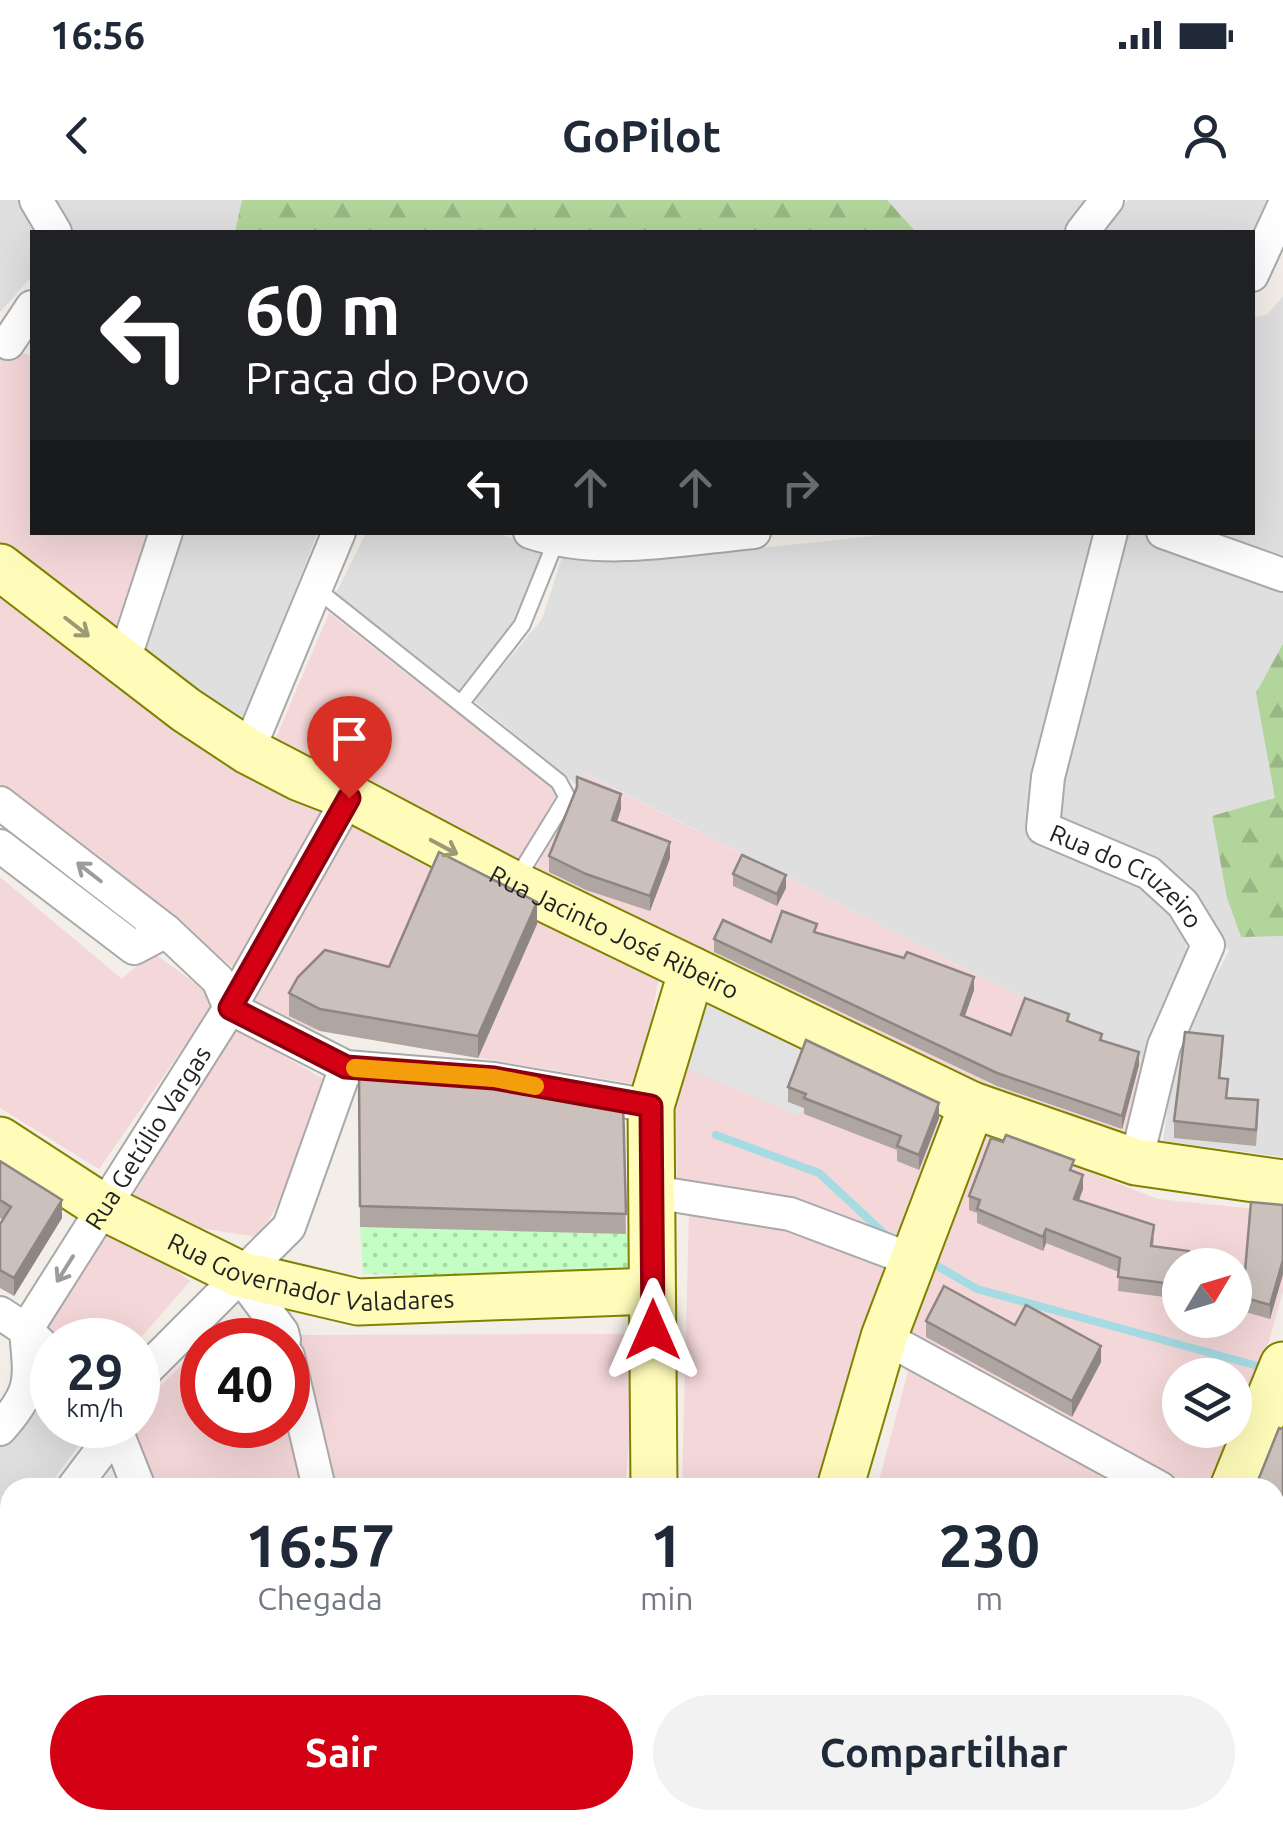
<!DOCTYPE html>
<html lang="pt">
<head>
<meta charset="utf-8">
<style>
	:root { --surface:#fff; --page:#f2f2f3; --text:#1f2937; --muted:#747a83; --accent:#d40014 }
	body { margin:0; font-family:Ubuntu,sans-serif; background:var(--page); color:var(--text); height:100vh; display:flex; flex-direction:column; font-size:38px; white-space:nowrap }
	* { box-sizing:border-box; margin:0 }
	p { font-size:32px; color:var(--muted) }
	.icon { flex:none; width:55px; height:55px; fill:none; stroke:currentColor; stroke-width:2; stroke-linecap:round; stroke-linejoin:round }
	.map { position:relative; flex:1; overflow:hidden }
	.panel { position:absolute; left:0px; top:1278px; width:1285px; height:352px; display:flex; flex-direction:column; background:var(--surface); border-radius:30px 30px 0 0; box-shadow:0 10px 40px #0002 }
	.panel>* { flex:none }
	.banner { position:absolute; left:30px; top:30px; width:1225px; height:305px; border-radius:0px; box-shadow:0 10px 40px #0002; background:#202124; color:#fff; overflow:hidden }
	.needle { width:65px; rotate:52deg }
	.buttons { position:absolute; left:1162px; top:1048px; display:grid; gap:20px }
	.buttons a { display:grid; place-items:center; width:90px; height:90px; border-radius:50%; background:var(--surface); box-shadow:0 10px 40px #0002; font-size:50px }
	.speed { position:absolute; left:30px; top:1118px; display:flex; gap:20px; font-size:50px; font-weight:700; text-align:center }
	.speed>* { display:grid; place-content:center; width:130px; height:130px; border-radius:50%; background:var(--surface); box-shadow:0 10px 40px #0002; line-height:1 }
	.speed small { font-size:25px; font-weight:400 }
	.speed .limit { border:15px solid #d22; background:#fff; color:#111 }
	.pin { position:absolute; display:grid; place-items:center; width:85px; height:85px; color:#fff; margin:-102px -42px; border-radius:50% 50% 50% 0; rotate:-45deg; box-shadow:0 0 10px #0007 }
	.pin .icon { rotate:45deg }
	.me { position:absolute; width:110px; margin:-55px; rotate:0deg; stroke-linejoin:round; filter:drop-shadow(0 0 8px #0008) }
	.turn { display:flex; align-items:center; gap:35px; height:210px; padding:0 50px; font-size:45px }
	.turn .icon { width:130px; height:130px; stroke-width:2.5 }
	.turn b { display:block; font-size:70px; line-height:85px }
	.lanes { display:flex; align-items:center; height:95px; padding:0 50px; background:#0003; justify-content:center; gap:50px; direction:ltr }
	.lanes .off { opacity:.35 }
	.eta { display:flex; justify-content:space-evenly; align-items:center; height:170px; text-align:center }
	.eta b { font-size:60px; font-weight:700; line-height:70px }
	.action { display:flex; gap:20px; margin-top:auto; padding:20px 50px }
	.action a { flex:1; height:115px; border-radius:60px; background:var(--accent); color:#fff; font-size:40px; font-weight:700; line-height:115px; text-align:center }
	.action a+a { background:var(--page); color:var(--text) }
	.status { display:flex; justify-content:space-between; align-items:center; height:70px; padding:0 50px; background:var(--surface); direction:ltr }
	.status svg { height:28px; fill:currentColor }
	header { display:flex; justify-content:space-between; align-items:center; height:130px; padding:0 50px; background:var(--surface); font-size:45px; font-weight:700 }
	.map>svg:first-child { display:block }
</style>
</head>
<body>
<div class="status"><b>16:56</b><svg viewBox="0 0 49 12"><path d="M0 12V9h3v3zM5 12V6h3v6zM10 12V3h3v9zM15 12V0h3v12zM26 1h20v11H26zM47 4h2v5h-2z"/></svg></div>
<header><svg class="icon" aria-label="back" viewBox="0 0 24 24"><path d="M15 5l-7 7 7 7"/></svg>GoPilot<svg class="icon" aria-label="person" viewBox="0 0 24 24"><circle cx="12" cy="8" r="4"/><path d="M4 21q1-7 8-7t8 7"/></svg></header>
<div class="map">
<svg width="1283" height="1628" viewBox="0 0 1283 1628">
	<defs>
		<pattern id="forest-firs" width="22" height="20" patternUnits="userSpaceOnUse" patternTransform="scale(2.5)"><rect width="22" height="20" fill="#b1d59a"/><path d="M5 1l3.5 6h-7zM16 11l3.5 6h-7z" fill="#98b784"/></pattern>
		<pattern id="park-dots" width="8" height="8" patternUnits="userSpaceOnUse" patternTransform="scale(2.5)"><rect width="8" height="8" fill="#c4fec4"/><path d="M2 2h.1M6 6h.1" fill="none" stroke="#a8d9a8" stroke-width="1.8" stroke-linecap="round"/></pattern>
	</defs>
	<rect width="100%" height="100%" fill="#f3eee8"/>
	<g fill="#e0dfdf">
		<path d="M 0,0 L 20,0 L 42,32 L 32,32 L 32,76 L 0,112 Z"/>
		<path d="M 45,0 L 1090,0 L 1064,32 L 64,32 Z"/>
		<path d="M 1128,0 L 1277,0 L 1253,44 L 1252,32 L 1102,32 Z"/>
		<path d="M 1283,96 L 1283,363 L 1202,333 L 1252,332 L 1253,117 L 1267,115 Z"/>
		<path d="M 176,333 L 317,333 L 241,535 L 134,459 Z"/>
		<path d="M 366,333 L 497,333 L 546,350 L 516,422 L 460,492 L 335,395 Z"/>
		<path d="M 903,333 L 1093,333 L 1045,545 L 1033,640 L 1128,673 L 1184,729 L 1188,768 L 1143,860 L 587,574 L 579,587 L 474,501 L 542,419 L 563,354 L 636,361 Z"/>
		<path d="M 1125,333 L 1139,333 L 1283,389 L 1283,957 L 1163,941 L 1176,849 L 1229,751 L 1165,671 L 1061,623 L 1058,574 Z"/>
		<path d="M 46,1178 L 52,1185 L 52,1225 L 93,1226 L 48,1287 L 10,1288 L 10,1339 L 0,1353 L 0,1247 Z"/>
		<path d="M 1275,1516 L 1283,1518 L 1283,1628 L 1140,1628 L 1142,1620 L 1275,1620 Z"/>
		<path d="M 301,1620 L 632,1620 L 630,1628 L 302,1628 Z"/>
	</g>
	<g fill="#f4d7d8" fill-rule="evenodd">
		<path d="M 0,144 L 32,156 L 32,332 L 157,333 L 118,446 L 0,351 Z"/>
		<path d="M 0,382 L 328,608 L 234,768 L 0,584 Z"/>
		<path d="M 329,413 L 558,592 L 516,664 L 273,545 Z"/>
		<path d="M 586,574 L 1143,860 L 1124,939 L 938,872 L 535,670 Z"/>
		<path d="M 351,618 L 660,768 L 641,885 L 283,825 L 246,804 Z"/>
		<path d="M 0,677 L 122,779 L 152,752 L 217,799 L 99,969 L 0,908 Z"/>
		<path d="M 705,794 L 952,911 L 900,1045 L 677,986 L 676,903 Z"/>
		<path d="M 233,827 L 327,881 L 300,969 L 258,1037 L 200,1028 L 140,1002 L 134,994 Z"/>
		<path d="M 979,929 L 1158,999 L 1283,1012 L 1283,1091 L 1265,1155 L 1235,1224 L 1235,1175 L 1180,1175 L 1180,1230 L 1233,1230 L 1208,1287 L 1179,1287 L 913,1142 L 910,1137 ZM 1180,1065 L 1235,1065 L 1235,1120 L 1180,1120 Z"/>
		<path d="M 689,1013 L 791,1024 L 900,1067 L 823,1287 L 682,1288 Z"/>
		<path d="M 108,1023 L 190,1081 L 138,1141 L 56,1140 L 38,1126 Z"/>
		<path d="M 629,1134 L 631,1221 L 625,1287 L 331,1287 L 293,1135 Z"/>
		<path d="M 202,1148 L 202,1225 L 288,1225 L 288,1200 L 309,1287 L 154,1287 L 127,1225 L 138,1225 L 138,1208 L 197,1149 Z"/>
		<path d="M 910,1164 L 1134,1288 L 877,1288 Z"/>
		<path d="M 0,1464 L 10,1471 L 10,1620 L 47,1620 L 41,1628 L 0,1628 Z"/>
		<path d="M 76,1620 L 282,1620 L 281,1628 L 68,1628 Z"/>
		<path d="M 779,1620 L 1104,1620 L 1102,1628 L 776,1628 Z"/>
	</g>
	<g fill="url(#forest-firs)">
		<path d="M 242,0 L 887,0 L 916,32 L 235,32 Z"/>
		<path d="M 1283,444 L 1283,736 L 1241,737 L 1227,698 L 1212,616 L 1275,598 L 1256,493 Z"/>
	</g>
	<path fill="url(#park-dots)" d="M 360,1027 L 633,1034 L 634,1078 L 363,1074 Z"/>
	<path fill="#e2e2e2" d="M 705,794 L 825,850 L 799,916 L 686,868 Z"/>
	<g fill="none" stroke-linecap="round" stroke-linejoin="round">
		<g stroke="#a5dbe3" stroke-width="8">
			<path d="M 716,935 L 819,973 L 889,1038"/>
			<path d="M 927,1060 L 977,1089 L 1265,1168"/>
		</g>
		<g stroke="#a9a9a9" stroke-width="19">
			<g id="lane">
				<path d="M 315,388 L 559,582 L 567,597 L 516,680"/>
				<path d="M 462,502 L 522,425 L 556,341"/>
			</g>
		</g>
		<g stroke="#a9a9a9" stroke-width="36">
			<g id="street">
				<path d="M 36,0 L 55,32"/>
				<path d="M 1082,32 L 1107,0"/>
				<path d="M 1252,75 L 1283,8"/>
				<path d="M 8,143 L 32,107"/>
				<path d="M 530,332 C 601,356 680,339 754,332"/>
				<path id="s1" d="M 1111,332 L 1048,577 L 1043,628 L 1149,673 L 1183,704 L 1208,745 L 1164,846 L 1136,962"/>
				<path d="M 1163,332 L 1283,375"/>
				<path d="M 123,463 L 166,332"/>
				<path d="M 248,551 L 339,332"/>
				<path d="M 0,603 L 166,731 L 218,780 L 230,808 L 346,867 L 494,879 L 651,906"/>
				<path d="M 0,646 L 134,748 L 166,731"/>
				<path d="M 653,992 L 790,1014 L 915,1061"/>
				<path d="M 239,1074 L 282,1132 L 284,1140"/>
				<path d="M 0,1113 L 26,1130 L 52,1155"/>
				<path d="M 884,1137 L 1160,1288"/>
				<path d="M 288,1156 L 319,1288"/>
				<path d="M 138,1178 L 289,1027 L 346,867"/>
				<path d="M 114,1225 L 139,1288"/>
				<path id="s2" d="M 0,1229 C 35,1189 30,1180 26,1130 L 230,808 L 349,597"/>
				<path d="M 73,1288 L 104,1247 L 106,1225"/>
				<path d="M 0,1385 L 10,1372"/>
				<path d="M 0,1450 L 10,1457"/>
				<path d="M 1275,1497 L 1283,1500"/>
				<path d="M 50,1628 L 57,1620"/>
				<path d="M 289,1628 L 290,1620"/>
			</g>
		</g>
		<g stroke="#808200" stroke-width="49">
			<g id="secondary">
				<path id="s3" d="M 0,367 L 186,510 L 248,551 L 300,578 L 349,597 L 514,684 L 692,770 L 972,905 L 1136,962 L 1283,983"/>
				<path id="s4" d="M 0,940 L 103,1007 L 239,1074 L 358,1102 L 652,1091"/>
				<path d="M 654,1288 L 651,906 L 692,770"/>
				<path d="M 840,1288 L 884,1137 L 972,905"/>
				<path d="M 1233,1288 L 1283,1165"/>
				<path d="M 645,1628 L 647,1620"/>
				<path d="M 759,1628 L 761,1620"/>
				<path d="M 1119,1628 L 1122,1620"/>
			</g>
		</g>
		<use href="#lane" stroke="#fff" stroke-width="15"/>
		<use href="#street" stroke="#fff" stroke-width="32"/>
		<use href="#secondary" stroke="#fffcba" stroke-width="45"/>
	</g>
	<g fill="#afa5a1">
		<path d="M 621,609 L 617,622 L 670,658 L 650,711 L 586,690 L 549,672 L 549,656 Z"/>
		<path d="M 733,674 L 786,688 L 777,706 L 733,686 Z"/>
		<path d="M 537,724 L 478,858 L 320,831 L 289,816 L 289,793 Z"/>
		<path d="M 817,733 L 974,790 L 965,816 L 1011,835 L 1069,822 L 1102,840 L 1139,865 L 1122,929 L 997,886 L 714,752 L 714,739 L 771,742 Z"/>
		<path d="M 1223,852 L 1220,878 L 1228,898 L 1258,917 L 1256,946 L 1174,938 L 1174,921 Z"/>
		<path d="M 359,876 L 623,901 L 626,1034 L 360,1027 Z"/>
		<path d="M 788,887 L 939,918 L 919,970 L 897,961 L 897,950 L 804,914 L 804,908 L 788,902 Z"/>
		<path d="M 0,961 L 62,1018 L 14,1096 L 0,1088 L 0,1024 L 3,1020 L 0,1018 Z"/>
		<path d="M 1074,972 L 1083,989 L 1079,1001 L 1154,1039 L 1153,1046 L 1180,1065 L 1180,1099 L 1118,1091 L 1119,1072 L 1046,1043 L 1043,1051 L 977,1023 L 977,1013 L 969,1010 L 969,996 Z"/>
		<path d="M 1235,1068 L 1245,1071 L 1283,1074 L 1270,1119 L 1235,1109 Z"/>
		<path d="M 926,1121 L 1015,1125 L 1101,1162 L 1072,1217 L 926,1137 Z"/>
		<path d="M 1283,1229 L 1283,1323 L 1277,1321 L 1275,1327 Z"/>
		<path d="M 1275,1388 L 1283,1391 L 1283,1455 L 1275,1452 Z"/>
	</g>
	<g fill="#8e8683">
		<path d="M 621,594 L 621,609 L 612,636 L 612,620 Z"/>
		<path d="M 670,642 L 670,658 L 650,711 L 650,696 Z"/>
		<path d="M 786,675 L 786,688 L 777,706 L 777,694 Z"/>
		<path d="M 537,702 L 537,724 L 478,858 L 478,836 Z"/>
		<path d="M 974,777 L 974,790 L 961,827 L 961,815 Z"/>
		<path d="M 1139,852 L 1139,865 L 1122,929 L 1122,916 Z"/>
		<path d="M 939,903 L 939,918 L 919,970 L 919,955 Z"/>
		<path d="M 1083,975 L 1083,989 L 1074,1013 L 1074,999 Z"/>
		<path d="M 62,1000 L 62,1018 L 14,1096 L 14,1078 Z"/>
		<path d="M 1046,1029 L 1046,1043 L 1043,1051 L 1043,1037 Z"/>
		<path d="M 1283,1055 L 1283,1074 L 1270,1119 L 1270,1105 Z"/>
		<path d="M 1101,1146 L 1101,1162 L 1072,1217 L 1072,1201 Z"/>
		<path d="M 1277,1304 L 1277,1321 L 1275,1327 L 1275,1310 Z"/>
	</g>
	<g fill="#cbc0bb" stroke="#8e8683" stroke-width="2.5">
		<path d="M 577,577 L 621,594 L 612,620 L 670,642 L 650,696 L 586,674 L 549,656 L 577,587 Z"/>
		<path d="M 439,652 L 537,702 L 478,836 L 320,809 L 289,793 L 298,777 L 325,750 L 389,767 Z"/>
		<path d="M 742,655 L 786,675 L 777,694 L 733,674 Z"/>
		<path d="M 782,711 L 817,724 L 814,732 L 904,758 L 907,752 L 974,777 L 961,815 L 1011,835 L 1025,798 L 1069,814 L 1067,821 L 1102,834 L 1100,840 L 1139,852 L 1122,916 L 997,873 L 714,739 L 723,720 L 771,742 Z"/>
		<path d="M 1185,832 L 1223,836 L 1219,878 L 1228,879 L 1226,898 L 1258,900 L 1256,930 L 1174,921 Z"/>
		<path d="M 806,840 L 939,903 L 919,955 L 897,946 L 901,936 L 804,898 L 806,894 L 788,887 Z"/>
		<path d="M 359,876 L 492,878 L 623,901 L 626,1014 L 360,1006 Z"/>
		<path d="M 1006,935 L 1074,960 L 1070,970 L 1083,975 L 1074,999 L 1154,1025 L 1151,1046 L 1189,1051 L 1189,1055 L 1223,1065 L 1180,1065 L 1180,1085 L 1118,1077 L 1120,1058 L 1046,1029 L 1043,1037 L 977,1009 L 980,1000 L 969,996 L 991,938 L 1003,942 Z"/>
		<path d="M 0,961 L 62,1000 L 14,1078 L 0,1070 L 0,1024 L 11,1007 L 0,1000 Z"/>
		<path d="M 1251,1002 L 1283,1005 L 1283,1060 L 1270,1105 L 1235,1095 L 1235,1068 L 1245,1071 Z"/>
		<path d="M 944,1086 L 1015,1125 L 1026,1105 L 1101,1146 L 1072,1201 L 926,1121 Z"/>
		<path d="M 1279,1228 L 1283,1229 L 1283,1306 L 1277,1304 L 1275,1310 L 1275,1288 L 1255,1288 Z"/>
		<path d="M 1275,1388 L 1283,1391 L 1283,1438 L 1275,1436 Z"/>
		<path d="M 664,1620 L 725,1620 L 723,1628 L 660,1628 Z"/>
	</g>
	<defs><path id="oneway-shaft" d="M-6 0H5M1.5-3L5.5 0L1.5 3" fill="none" stroke-width="1.6" stroke-linecap="round" stroke-linejoin="round" transform="scale(2.5)"/></defs>
	<g stroke="#9c9a76">
		<use href="#oneway-shaft" transform="translate(77 427) rotate(38)"/>
		<use href="#oneway-shaft" transform="translate(444 647) rotate(28)"/>
	</g>
	<g stroke="#9c9c9c">
		<use href="#oneway-shaft" transform="translate(89 672) rotate(-142)"/>
		<use href="#oneway-shaft" transform="translate(65 1069) rotate(122)"/>
	</g>
	<g fill="none" stroke-linecap="round" stroke-linejoin="round">
		<g stroke="#8a000d" stroke-width="25">
			<path id="route" d="M 349,598 L 230,808 L 346,867 L 494,878 L 651,906 L 653,1130"/>
		</g>
		<use href="#route" stroke="#d40014" stroke-width="18"/>
		<path stroke="#f59e0b" stroke-width="18" d="M 355,868 L 494,878 L 535,886"/>
	</g>
	<g text-anchor="middle" dominant-baseline="central" stroke-width="9" stroke-linejoin="round" paint-order="stroke">
		<g font-size="25" fill="#222" stroke="#fff">
			<text stroke="none"><textPath href="#s1" startOffset="402">Rua do Cruzeiro</textPath></text>
			<text stroke="none"><textPath href="#s3" startOffset="718">Rua Jacinto José Ribeiro</textPath></text>
			<text stroke="none"><textPath href="#s2" startOffset="335">Rua Getúlio Vargas</textPath></text>
			<text stroke="none"><textPath href="#s4" startOffset="345">Rua Governador Valadares</textPath></text>
		</g>
	</g>
</svg>
<div class="buttons">
<a><svg class="needle" viewBox="-14 -14 28 28"><path d="M0-13l5 13h-10z" fill="#e53935"/><path d="M0 13l5-13h-10z" fill="#747a83"/></svg></a>
<a><svg class="icon" aria-label="layers" viewBox="0 0 24 24"><path d="M12 4l9 5-9 5-9-5zM3 14l9 5 9-5"/></svg></a>
</div>
<div class="speed"><div>29<small>km/h</small></div><div class="limit">40</div></div>
<div class="pin" style="left:349px;top:598px;background:#d93025"><svg class="icon" aria-label="arrive" viewBox="0 0 24 24"><path d="M6 21V4h12l-3 4 3 4H6"/></svg></div>
<svg class="me" style="left:653px;top:1130px" viewBox="-20 -20 40 40"><path d="M0-17L14 15 0 8-14 15z" fill="#d40014" stroke="#fff" stroke-width="4"/></svg>
<div class="banner">
<div class="turn"><svg class="icon" aria-label="left" viewBox="0 0 24 24"><path d="M17 20v-9H6M10 6l-5 5 5 5"/></svg><div><b>60 m</b>Praça do Povo</div></div>
<div class="lanes"><svg class="icon" aria-label="left" viewBox="0 0 24 24"><path d="M17 20v-9H6M10 6l-5 5 5 5"/></svg><svg class="icon off" aria-label="ahead" viewBox="0 0 24 24"><path d="M12 20V5M6 11l6-6 6 6"/></svg><svg class="icon off" aria-label="ahead" viewBox="0 0 24 24"><path d="M12 20V5M6 11l6-6 6 6"/></svg><svg class="icon off" aria-label="right" viewBox="0 0 24 24"><path d="M7 20v-9h11M14 6l5 5-5 5"/></svg></div>
</div>
<section class="panel">
<div class="eta">
<div><b>16:57</b><p>Chegada</p></div>
<div><b>1</b><p>min</p></div>
<div><b>230</b><p>m</p></div>
</div>
<div class="action"><a>Sair</a><a>Compartilhar</a></div>
</section>
</div>
</body>
</html>
